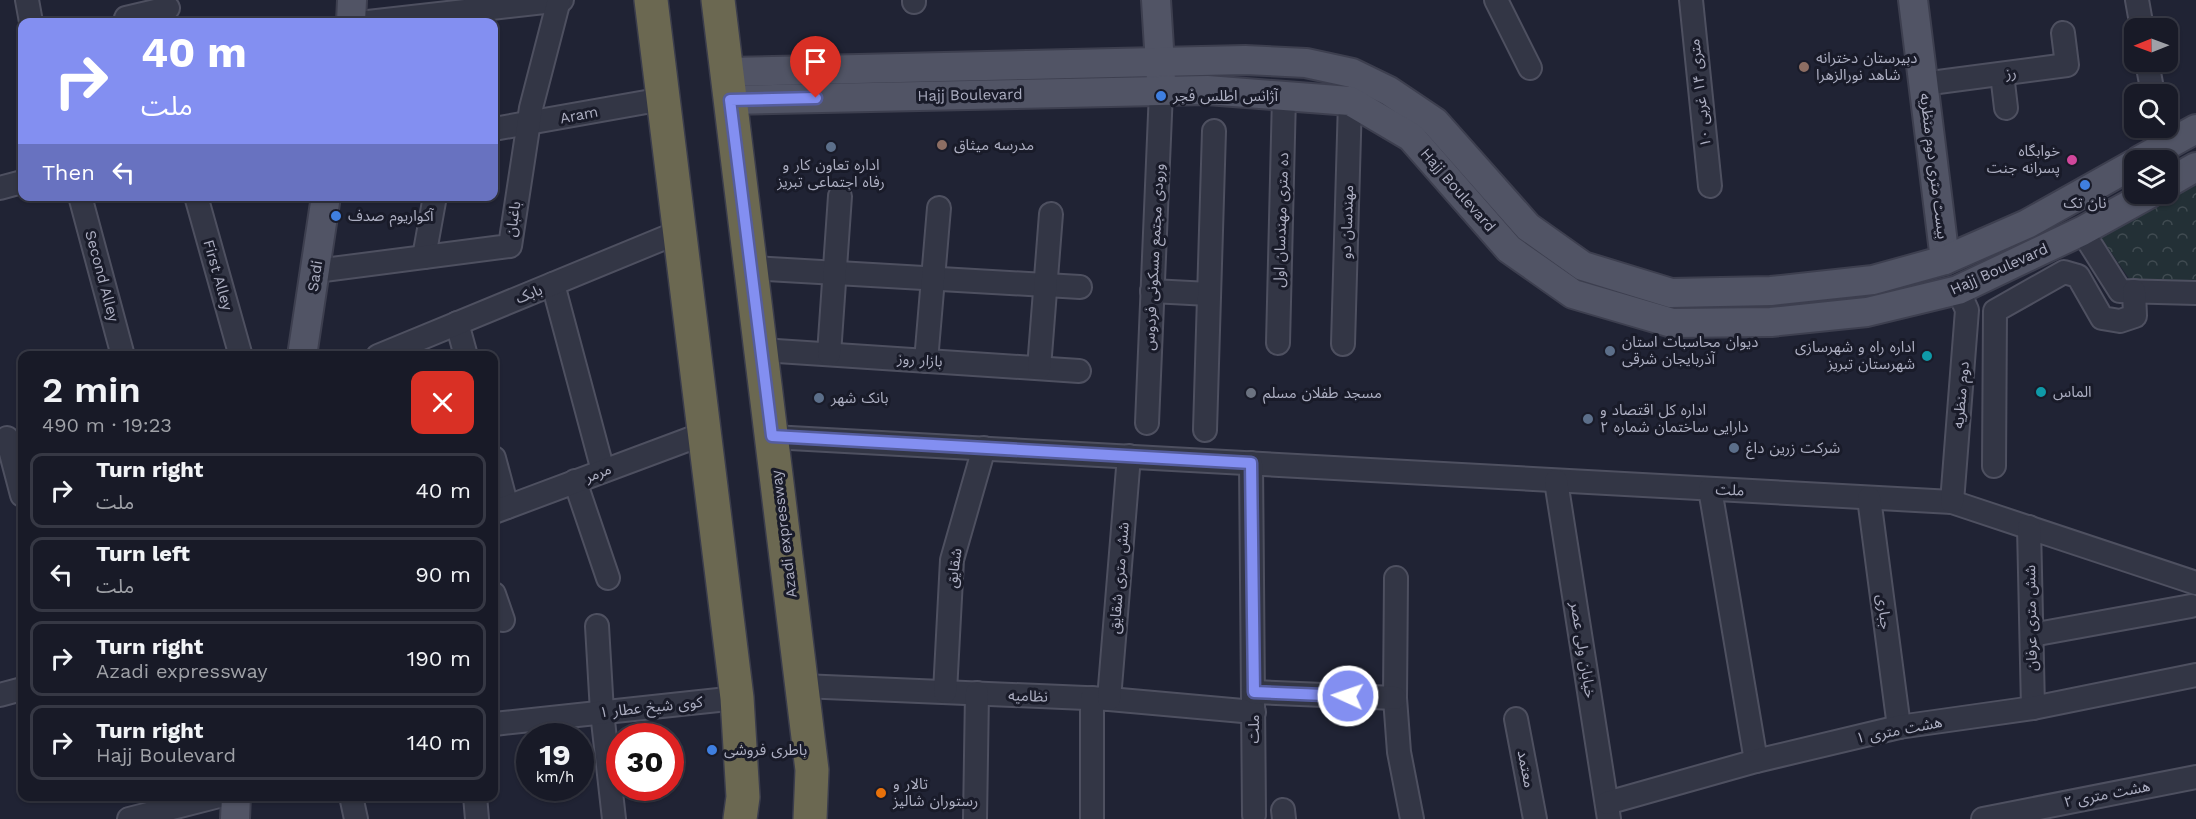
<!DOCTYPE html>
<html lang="en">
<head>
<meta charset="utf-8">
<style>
	:root { --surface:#181a27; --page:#252733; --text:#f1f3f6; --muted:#9fa1a7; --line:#363844 }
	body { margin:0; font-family:"Work Sans","Noto Sans Arabic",sans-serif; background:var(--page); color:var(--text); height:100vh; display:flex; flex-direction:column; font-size:22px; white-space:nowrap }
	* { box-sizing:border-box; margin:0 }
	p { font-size:20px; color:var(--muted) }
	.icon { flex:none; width:33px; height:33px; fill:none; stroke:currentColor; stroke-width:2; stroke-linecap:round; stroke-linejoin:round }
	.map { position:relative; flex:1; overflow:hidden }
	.panel { position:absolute; left:18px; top:351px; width:480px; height:450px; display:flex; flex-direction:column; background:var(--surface); border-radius:12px; box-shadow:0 2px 4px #0004,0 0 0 2px var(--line) }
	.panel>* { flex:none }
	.top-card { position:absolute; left:18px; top:18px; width:480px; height:183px; border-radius:12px; box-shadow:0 2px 4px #0004,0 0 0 2px var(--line); background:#838ff1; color:#fff; overflow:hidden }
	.needle { width:39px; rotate:269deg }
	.buttons { position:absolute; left:2124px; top:18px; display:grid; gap:12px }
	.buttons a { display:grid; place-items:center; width:54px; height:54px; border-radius:12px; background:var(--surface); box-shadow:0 2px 4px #0004,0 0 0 2px var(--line); font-size:30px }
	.speed { position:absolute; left:516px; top:723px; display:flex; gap:12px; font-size:30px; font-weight:700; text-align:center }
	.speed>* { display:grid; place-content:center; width:78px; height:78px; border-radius:50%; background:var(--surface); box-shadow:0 2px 4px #0004,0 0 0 2px var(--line); line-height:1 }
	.speed small { font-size:15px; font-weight:400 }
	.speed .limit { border:9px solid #d22; background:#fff; color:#111 }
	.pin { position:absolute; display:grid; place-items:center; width:51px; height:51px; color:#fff; margin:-62px -26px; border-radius:50% 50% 50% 0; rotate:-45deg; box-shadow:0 0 6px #0007 }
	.pin .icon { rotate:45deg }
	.me { position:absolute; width:66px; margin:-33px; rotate:273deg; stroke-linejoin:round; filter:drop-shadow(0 0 4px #0008) }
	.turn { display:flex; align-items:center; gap:21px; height:126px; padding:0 24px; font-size:27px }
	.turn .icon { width:78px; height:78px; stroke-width:2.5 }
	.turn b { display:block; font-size:42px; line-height:51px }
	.then { display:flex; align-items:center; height:57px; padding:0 24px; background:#0003; gap:12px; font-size:22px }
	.round { display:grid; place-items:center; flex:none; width:63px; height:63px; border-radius:12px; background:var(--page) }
	.summary { display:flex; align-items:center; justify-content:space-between; height:102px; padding:0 24px }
	h1 { font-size:36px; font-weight:600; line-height:45px }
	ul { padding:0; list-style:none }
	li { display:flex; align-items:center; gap:18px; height:75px; margin:0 12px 9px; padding:0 12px; border:3px solid var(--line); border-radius:12px }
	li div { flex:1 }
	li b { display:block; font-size:22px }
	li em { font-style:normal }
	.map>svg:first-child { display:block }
</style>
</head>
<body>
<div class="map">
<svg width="2196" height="819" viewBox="0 0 2196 819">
	<defs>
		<pattern id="forest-crowns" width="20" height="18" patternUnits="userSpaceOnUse" patternTransform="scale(1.5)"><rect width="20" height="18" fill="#233036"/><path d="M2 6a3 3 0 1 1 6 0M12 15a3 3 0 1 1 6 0" fill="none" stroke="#404b51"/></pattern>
	</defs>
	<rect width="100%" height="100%" fill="#202334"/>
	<path fill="url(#forest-crowns)" d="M 2196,185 L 2196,282 L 2130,280 L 2100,236 Z"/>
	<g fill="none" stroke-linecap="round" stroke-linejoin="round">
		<g stroke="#4e5060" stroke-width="26">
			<g id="minor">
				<path d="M 27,0 L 31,22"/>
				<path d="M 914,0 L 914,2"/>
				<path d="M 1496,0 L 1530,68"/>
				<path d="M 1691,0 L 1710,186"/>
				<path d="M 2137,0 L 2142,28"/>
				<path d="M 126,18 L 168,8"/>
				<path d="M 368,22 L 562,0"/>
				<path d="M 2147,62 L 2153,94"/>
				<path d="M 2002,74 L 2006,108"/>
				<path d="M 1923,84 L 2067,65 L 2063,33"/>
				<path d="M 494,129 L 663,99"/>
				<path d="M 0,188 L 22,182"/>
				<path d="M 80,196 L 123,356"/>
				<path d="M 196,196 L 240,353"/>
				<path d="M 2082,231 L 2120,291 L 2196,293"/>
				<path d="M 424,257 L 435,196"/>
				<path d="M 751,268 L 1080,287"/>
				<path d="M 316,271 L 510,246 L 531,108 L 559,0"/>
				<path d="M 553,284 L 603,471"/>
				<path d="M 1152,291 L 1209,294"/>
				<path d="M 457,323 L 466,356"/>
				<path d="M 1278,343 L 1284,96"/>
				<path d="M 1343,344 L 1350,101"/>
				<path d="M 761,350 L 1079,371"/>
				<path d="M 829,354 L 840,196"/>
				<path d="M 378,356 L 679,232"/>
				<path d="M 926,361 L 939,208"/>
				<path d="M 1039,368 L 1051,214"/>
				<path d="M 1147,423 L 1161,91"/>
				<path d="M 1205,430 L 1214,131"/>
				<path d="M 772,437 L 1952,502 L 2196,583"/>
				<path d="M 7,438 L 22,495"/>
				<path d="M 494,458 L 507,507"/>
				<path d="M 1251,463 L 1254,815"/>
				<path d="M 1994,466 L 1995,311 L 2064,272 L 2078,276 L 2102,318 L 2120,321 L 2135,316 L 2134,291"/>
				<path d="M 575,481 L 608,578"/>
				<path d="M 1556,481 L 1609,819"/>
				<path d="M 1710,489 L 1756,761"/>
				<path d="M 1869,498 L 1899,727"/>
				<path d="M 1952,502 L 1967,310 L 1958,290"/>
				<path d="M 494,512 L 703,434"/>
				<path d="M 2029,527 L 2033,708"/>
				<path d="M 1396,578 L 1395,698 L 1399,752 L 1412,819"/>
				<path d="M 494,594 L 503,620"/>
				<path d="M 597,626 L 602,712 L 614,819"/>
				<path d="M 2032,635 L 2191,606"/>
				<path d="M 802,686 L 1109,699 L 1254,712"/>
				<path d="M 945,692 L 952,560 L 984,448"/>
				<path d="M 1254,692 L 1395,698"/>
				<path d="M 0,695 L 22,689"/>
				<path d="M 1092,698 L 1092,819"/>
				<path d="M 1109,699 L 1129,456"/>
				<path d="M 1516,719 L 1535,819"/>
				<path d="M 494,724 L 737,698"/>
				<path d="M 351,796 L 356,819"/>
				<path d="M 475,796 L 477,819"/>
				<path d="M 1607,803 L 1756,761 L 1899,727 L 2033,708 L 2196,675"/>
				<path d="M 1283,810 L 1284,819"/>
				<path d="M 129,819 L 219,796"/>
				<path d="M 975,819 L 977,693"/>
				<path d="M 1983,819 L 2196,777"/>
			</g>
		</g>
		<g stroke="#3d3f4f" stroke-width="32">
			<g id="major">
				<path d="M 1156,0 L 1161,80"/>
				<path d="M 1913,0 L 1945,260"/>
				<path d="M 351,22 L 352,0"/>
				<path d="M 727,72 L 1245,60 L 1306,63 L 1352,73 L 1389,91 L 1435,122 L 1528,227 L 1583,266 L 1671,293 L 1771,291 L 1873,280 L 1945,260 L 2027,224 L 2134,164"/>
				<path d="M 730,100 L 1207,90 L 1350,101 L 1411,137 L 1509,249 L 1573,294 L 1672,323 L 1771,322 L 1867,312 L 1958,290 L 2082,231 L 2149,194"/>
				<path d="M 2140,160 L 2196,129"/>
				<path d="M 2168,183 L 2196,167"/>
				<path d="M 302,356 L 326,196"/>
				<path d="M 235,819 L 236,796"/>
			</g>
		</g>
		<g stroke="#3b3d4c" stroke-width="36">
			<g id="highway">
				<path d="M 651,0 L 737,698 L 743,797 L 740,819"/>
				<path d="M 718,0 L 812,770 L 810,819"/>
			</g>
		</g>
		<use href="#minor" stroke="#333645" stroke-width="22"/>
		<use href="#major" stroke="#515465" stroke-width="28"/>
		<use href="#highway" stroke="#6b6851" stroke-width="33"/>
	</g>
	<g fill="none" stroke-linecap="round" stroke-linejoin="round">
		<g stroke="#555d9d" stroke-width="15">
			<path id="route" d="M 816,98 L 730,100 L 772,436 L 1251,463 L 1254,692 L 1348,696"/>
		</g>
		<use href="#route" stroke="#838ff1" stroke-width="10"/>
	</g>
	<g fill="#8d6e63" stroke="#191b29" stroke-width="2">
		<circle cx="1804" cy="67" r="6"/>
		<circle cx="942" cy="145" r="6"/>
	</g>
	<g fill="#3f7fe0" stroke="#191b29" stroke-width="2">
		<circle cx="1161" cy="96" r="6"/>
		<circle cx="2085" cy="185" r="6"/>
		<circle cx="336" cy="216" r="6"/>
		<circle cx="712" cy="750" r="6"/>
	</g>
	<g fill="#5c6f8a" stroke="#191b29" stroke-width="2">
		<circle cx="831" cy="147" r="6"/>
		<circle cx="1610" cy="351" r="6"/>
		<circle cx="819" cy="398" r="6"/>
		<circle cx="1588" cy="419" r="6"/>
		<circle cx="1734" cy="448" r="6"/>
	</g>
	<circle fill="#d1479c" stroke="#191b29" stroke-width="2" cx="2072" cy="160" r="6"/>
	<g fill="#0f9aa8" stroke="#191b29" stroke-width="2">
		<circle cx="1927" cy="356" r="6"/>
		<circle cx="2041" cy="392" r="6"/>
	</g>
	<circle fill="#6b7280" stroke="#191b29" stroke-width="2" cx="1251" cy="393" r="6"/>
	<circle fill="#e8710a" stroke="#191b29" stroke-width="2" cx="881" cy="793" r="6"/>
	<g text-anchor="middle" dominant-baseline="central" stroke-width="6" stroke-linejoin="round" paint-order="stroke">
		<g font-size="15" fill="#adafc2" stroke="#191b29" text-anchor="start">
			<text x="1816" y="58">دبیرستان دخترانه<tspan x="1816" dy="17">شاهد نورالزهرا</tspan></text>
			<text x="1173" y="96">آژانس اطلس فجر</text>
			<text x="954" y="145">مدرسه میثاق</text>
			<text x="2060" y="151" text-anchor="end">خوابگاه<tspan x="2060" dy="17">پسرانه جنت</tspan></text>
			<text x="831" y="165" text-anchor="middle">اداره تعاون کار و<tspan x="831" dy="17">رفاه اجتماعی تبریز</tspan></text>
			<text x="2085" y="203" text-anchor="middle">نان تک</text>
			<text x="348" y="216">آکواریوم صدف</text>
			<text x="1622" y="342">دیوان محاسبات استان<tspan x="1622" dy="17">آذربایجان شرقی</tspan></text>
			<text x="1915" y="347" text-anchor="end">اداره راه و شهرسازی<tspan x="1915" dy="17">شهرستان تبریز</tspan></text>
			<text x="2053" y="392">الماس</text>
			<text x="1263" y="393">مسجد طفلان مسلم</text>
			<text x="831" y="398">بانک شهر</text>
			<text x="1600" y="410">اداره کل اقتصاد و<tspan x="1600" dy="17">دارایی ساختمان شماره ۲</tspan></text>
			<text x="1746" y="448">شرکت زرین داغ</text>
			<text x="724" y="750">باطری فروشی</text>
			<text x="893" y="784">تالار و<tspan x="893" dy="17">رستوران شالیز</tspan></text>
		</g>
		<g font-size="15" fill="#adafc2" stroke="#191b29">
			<text transform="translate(2011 73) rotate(-7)">رز</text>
			<text transform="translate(1700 93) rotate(-96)">۱۰ متری ۱۴ غربی</text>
			<text transform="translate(970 95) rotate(-1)">Hajj Boulevard</text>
			<text transform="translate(579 115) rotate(-11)">Aram</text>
			<text transform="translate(1934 166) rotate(83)">بیست متری دوم منظریه</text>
			<text transform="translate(1458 190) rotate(49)">Hajj Boulevard</text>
			<text transform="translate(513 219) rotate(-82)">باغبان</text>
			<text transform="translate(1281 220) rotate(-88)">ده متری مهندسان اول</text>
			<text transform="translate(1347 222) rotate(-88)">مهندسان دو</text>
			<text transform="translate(1154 257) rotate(-87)">ورودی مجتمع مسکونی فردوس</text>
			<text transform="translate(1999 269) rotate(-24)">Hajj Boulevard</text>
			<text transform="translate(218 275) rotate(74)">First Alley</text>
			<text transform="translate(102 276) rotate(75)">Second Alley</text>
			<text transform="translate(315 276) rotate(-81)">Sadi</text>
			<text transform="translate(529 294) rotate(-22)">بابک</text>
			<text transform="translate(920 360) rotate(4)">بازار روز</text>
			<text transform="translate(1961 395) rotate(-85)">دوم منظریه</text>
			<text transform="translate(598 473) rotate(-21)">مرمر</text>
			<text transform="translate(1730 490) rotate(3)">ملت</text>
			<text transform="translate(784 534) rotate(-97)">Azadi expressway</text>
			<text transform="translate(954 568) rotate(-82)">شقایق</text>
			<text transform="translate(1119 578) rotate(-85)">شش متری شقایق</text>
			<text transform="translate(1884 612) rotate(83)">جباری</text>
			<text transform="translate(2031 618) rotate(-91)">شش متری عرفان</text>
			<text transform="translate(1583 650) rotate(81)">خیابان ولی عصر</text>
			<text transform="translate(1028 696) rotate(2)">نظامیه</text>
			<text transform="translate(651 707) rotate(-6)">کوی شیخ عطار ۱</text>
			<text transform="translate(1254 729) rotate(-90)">ملت</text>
			<text transform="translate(1899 730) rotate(-11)">هشت متری ۱</text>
			<text transform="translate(1526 769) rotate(79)">معتمد</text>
			<text transform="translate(2107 794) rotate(-11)">هشت متری ۲</text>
		</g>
	</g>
</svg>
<div class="buttons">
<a><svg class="needle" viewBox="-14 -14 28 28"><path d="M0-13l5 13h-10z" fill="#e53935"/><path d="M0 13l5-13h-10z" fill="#9fa1a7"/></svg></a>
<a><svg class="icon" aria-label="search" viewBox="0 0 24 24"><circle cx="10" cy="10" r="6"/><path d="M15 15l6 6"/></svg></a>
<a><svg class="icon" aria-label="layers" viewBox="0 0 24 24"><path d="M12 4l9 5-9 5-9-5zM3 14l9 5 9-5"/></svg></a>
</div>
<div class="speed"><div>19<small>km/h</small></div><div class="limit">30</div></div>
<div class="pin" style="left:816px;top:98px;background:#d93025"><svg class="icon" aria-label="arrive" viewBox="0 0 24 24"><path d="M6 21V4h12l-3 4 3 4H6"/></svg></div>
<svg class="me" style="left:1348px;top:696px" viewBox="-20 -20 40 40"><circle r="17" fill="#838ff1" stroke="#fff" stroke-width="3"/><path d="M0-11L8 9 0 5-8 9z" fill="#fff"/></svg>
<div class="top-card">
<div class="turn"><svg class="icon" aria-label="right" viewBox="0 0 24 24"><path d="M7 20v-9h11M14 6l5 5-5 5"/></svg><div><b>40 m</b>ملت</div></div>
<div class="then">Then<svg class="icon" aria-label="left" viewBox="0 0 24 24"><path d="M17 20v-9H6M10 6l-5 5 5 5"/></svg></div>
</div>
<section class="panel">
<div class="summary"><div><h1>2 min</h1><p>490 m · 19:23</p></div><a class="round" style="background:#d93025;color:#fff"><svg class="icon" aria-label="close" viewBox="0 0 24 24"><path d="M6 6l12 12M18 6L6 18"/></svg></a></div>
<ul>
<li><svg class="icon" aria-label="right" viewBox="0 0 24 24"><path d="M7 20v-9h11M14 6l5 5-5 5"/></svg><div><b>Turn right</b><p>ملت</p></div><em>40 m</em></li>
<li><svg class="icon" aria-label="left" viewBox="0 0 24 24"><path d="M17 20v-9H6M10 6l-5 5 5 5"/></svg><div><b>Turn left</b><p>ملت</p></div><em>90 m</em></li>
<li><svg class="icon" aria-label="right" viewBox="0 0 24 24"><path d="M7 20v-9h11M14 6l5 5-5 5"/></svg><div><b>Turn right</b><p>Azadi expressway</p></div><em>190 m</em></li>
<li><svg class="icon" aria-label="right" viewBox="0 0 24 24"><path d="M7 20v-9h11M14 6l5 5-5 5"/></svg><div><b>Turn right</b><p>Hajj Boulevard</p></div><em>140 m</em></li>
</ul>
</section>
</div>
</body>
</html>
